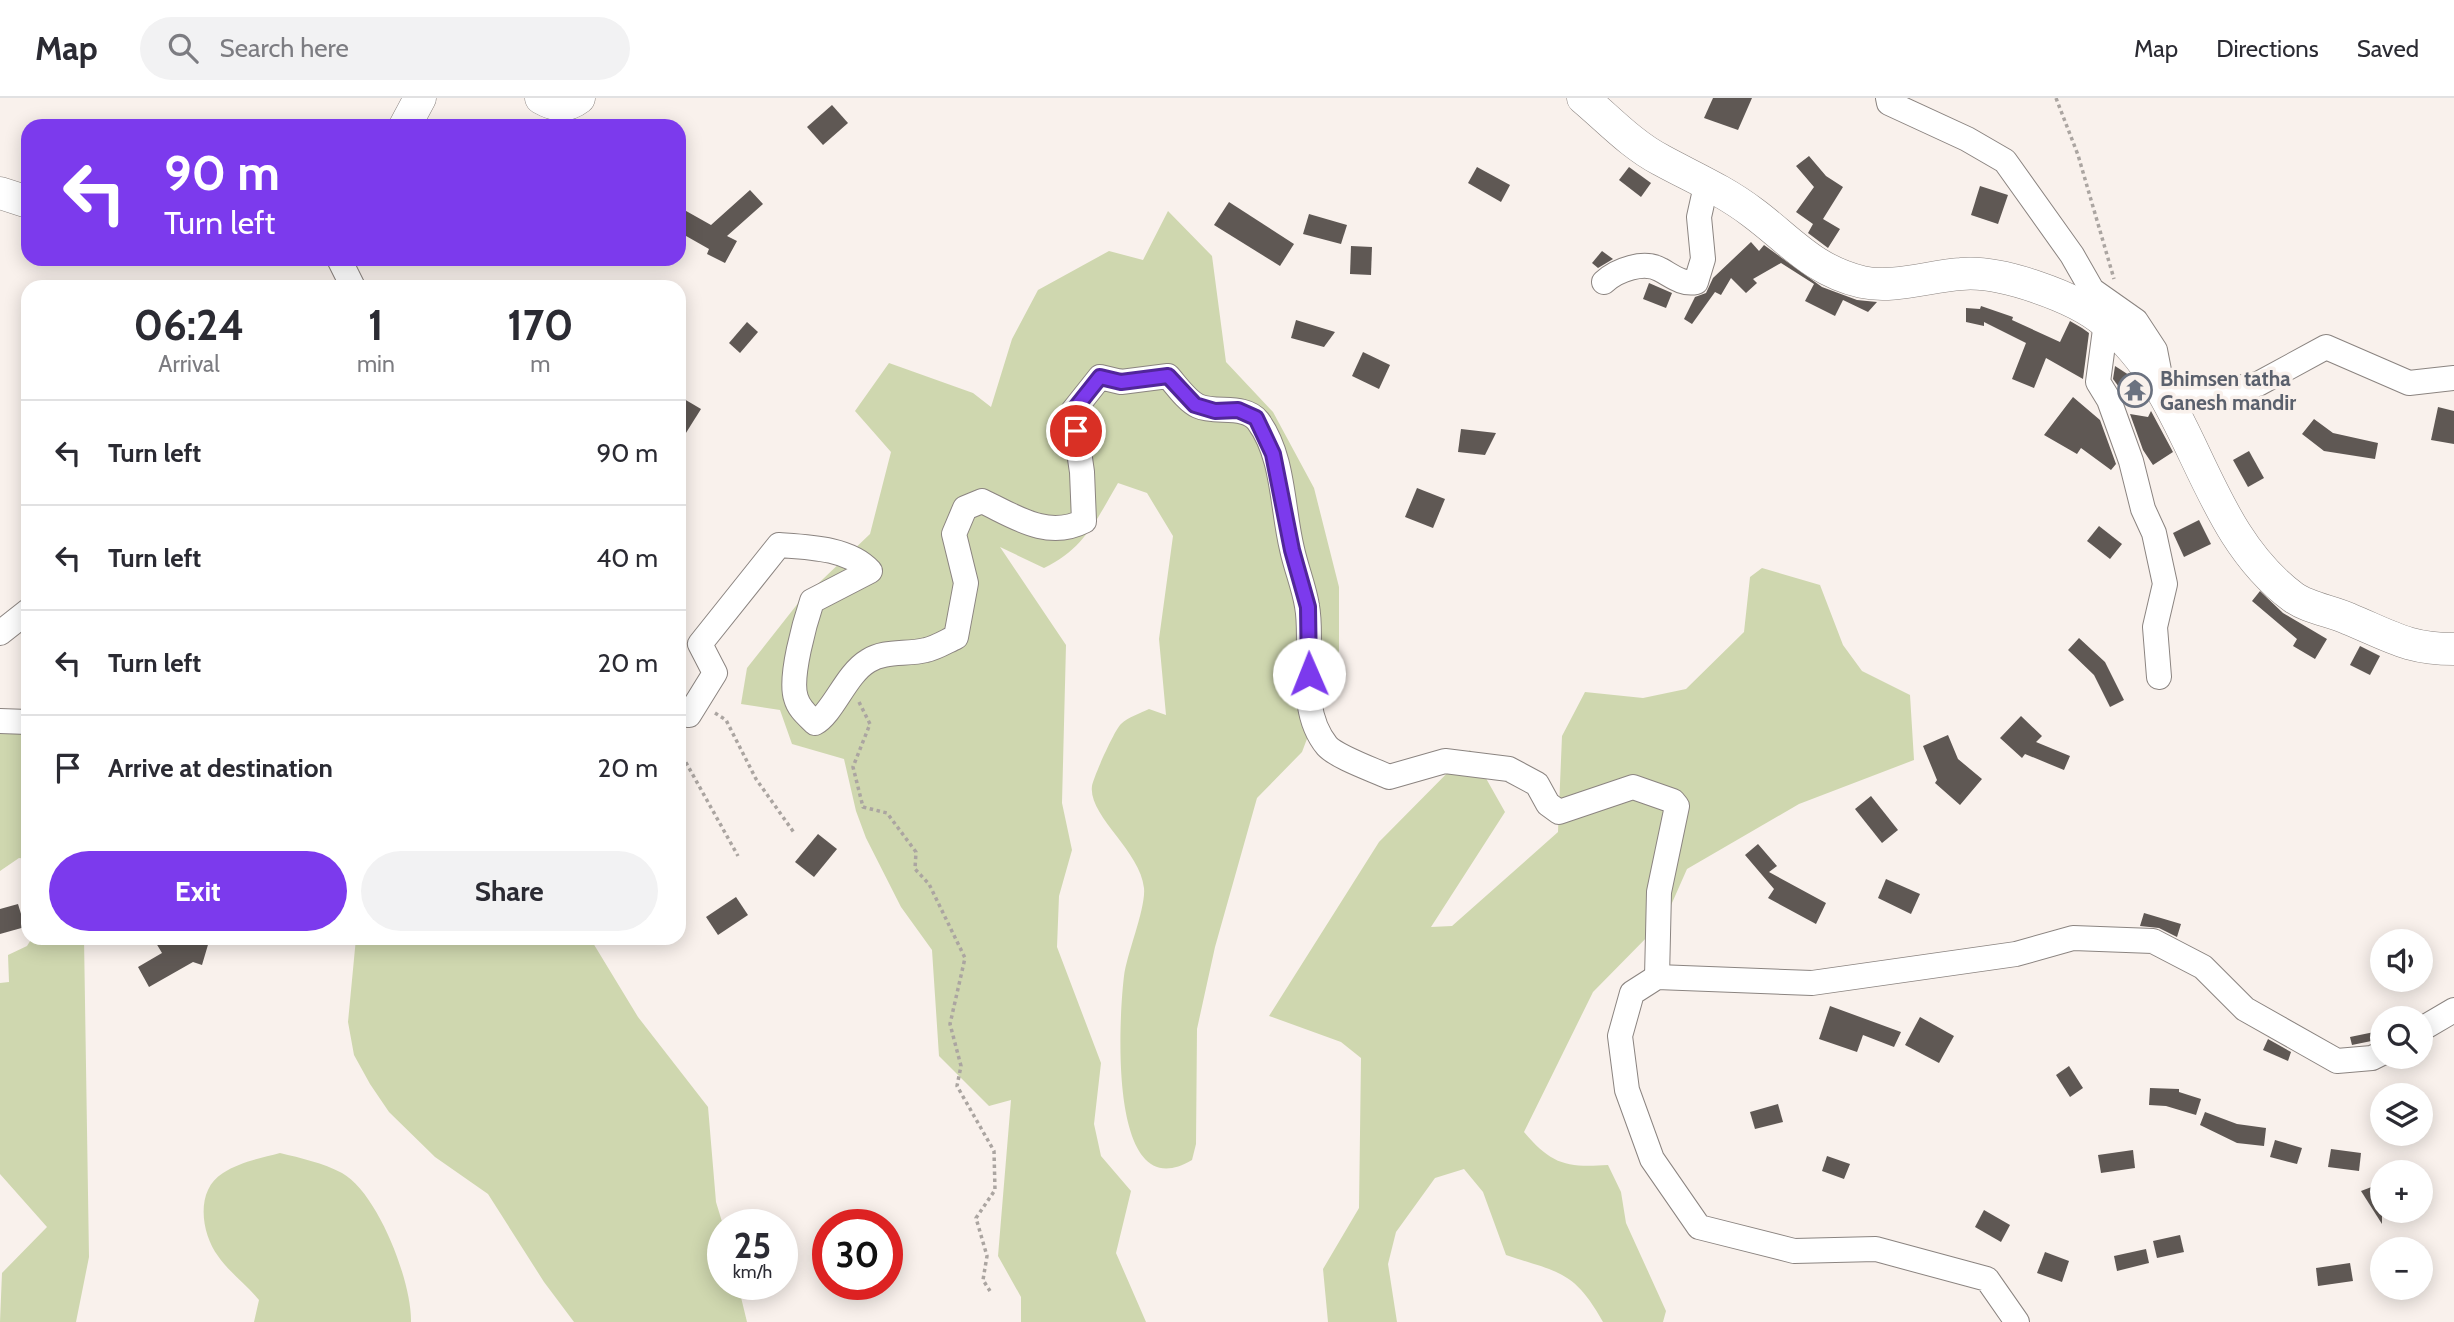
<!DOCTYPE html>
<html lang="en">
<head>
<meta charset="utf-8">
<style>
	:root { --surface:#fff; --page:#f2f2f3; --text:#2b2b33; --muted:#7c7c81; --line:#e1e1e2; --accent:#7c3aed }
	body { margin:0; font-family:Cabin,sans-serif; background:var(--page); color:var(--text); height:100vh; display:flex; flex-direction:column; font-size:26px; white-space:nowrap }
	* { box-sizing:border-box; margin:0 }
	p { font-size:23px; color:var(--muted) }
	.icon { flex:none; width:38px; height:38px; fill:none; stroke:currentColor; stroke-width:2; stroke-linecap:round; stroke-linejoin:round }
	.map { position:relative; flex:1; overflow:hidden }
	.drawer { position:absolute; left:21px; top:182px; width:665px; height:665px; display:flex; flex-direction:column; background:var(--surface); border-radius:21px; box-shadow:0 4px 18px #0003 }
	.drawer>* { flex:none }
	.hud { position:absolute; left:21px; top:21px; width:665px; height:147px; border-radius:21px; box-shadow:0 4px 18px #0003; background:#7c3aed; color:#fff; overflow:hidden }
	.controls { position:absolute; left:2370px; top:831px; display:grid; gap:14px }
	.controls a { display:grid; place-items:center; width:63px; height:63px; border-radius:50%; background:var(--surface); box-shadow:0 4px 18px #0003; font-size:35px }
	.speed { position:absolute; left:707px; top:1111px; display:flex; gap:14px; font-size:35px; font-weight:700; text-align:center }
	.speed>* { display:grid; place-content:center; width:91px; height:91px; border-radius:50%; background:var(--surface); box-shadow:0 4px 18px #0003; line-height:1 }
	.speed small { font-size:18px; font-weight:400 }
	.speed .limit { border:10px solid #d22; background:#fff; color:#111 }
	.pin { position:absolute; display:grid; place-items:center; width:60px; height:60px; color:#fff; margin:-30px; border:4px solid #fff; border-radius:50%; box-shadow:0 2px 7px #0007 }
	.me { position:absolute; width:77px; margin:-38px; rotate:359deg; stroke-linejoin:round; filter:drop-shadow(0 0 5px #0008) }
	.turn { display:flex; align-items:center; gap:24px; height:147px; padding:0 28px; font-size:32px }
	.turn .icon { width:91px; height:91px; stroke-width:2.5 }
	.turn b { display:block; font-size:49px; line-height:60px }
	.eta { display:flex; justify-content:space-evenly; align-items:center; height:119px; text-align:center }
	.eta b { font-size:42px; font-weight:700; line-height:49px }
	.cta { display:flex; gap:14px; margin-top:auto; padding:14px 28px }
	.cta a { flex:1; height:80px; border-radius:42px; background:var(--accent); color:#fff; font-size:28px; font-weight:700; line-height:80px; text-align:center }
	.cta a+a { background:var(--page); color:var(--text) }
	ul { padding:0; list-style:none }
	li { display:flex; align-items:center; gap:21px; height:105px; padding:0 28px; border-top:2px solid var(--line) }
	li div { flex:1 }
	li b { display:block; font-size:26px }
	li em { font-style:normal }
	header { display:flex; align-items:center; gap:42px; box-sizing:border-box; height:98px; padding:0 35px; background:var(--surface); border-bottom:2px solid var(--line) }
	header strong { font-size:33px }
	nav { display:flex; gap:38px; margin-inline-start:auto; font-size:24px }
	.search { width:490px; height:63px; background:var(--page); display:flex; align-items:center; gap:18px; box-sizing:border-box; padding:0 24px; border-radius:38px; color:var(--muted); font-size:26px }
	.map>svg:first-child { display:block }
</style>
</head>
<body>
<header>
<strong>Map</strong>
<div class="search"><svg class="icon" aria-label="search" viewBox="0 0 24 24"><circle cx="10" cy="10" r="6"/><path d="M15 15l6 6"/></svg>Search here</div>
<nav><a>Map</a><a>Directions</a><a>Saved</a></nav>
</header>
<div class="map">
<svg width="2454" height="1224" viewBox="0 0 2454 1224">
	<rect width="100%" height="100%" fill="#f9f1ec"/>
	<g fill="#cfd7af">
		<path d="M 1168,113 L 1212,158 L 1226,264 L 1273,314 L 1314,390 L 1339,489 L 1339,553 L 1335,567 L 1302,654 L 1257,700 L 1215,849 L 1197,931 L 1196,1046 L 1192,1062 C 1107,1113 1119,919 1124,878 C 1127,855 1146,810 1144,790 C 1140,752 1088,718 1092,688 C 1093,680 1115,631 1121,626 C 1128,619 1141,615 1149,611 L 1166,617 L 1159,541 L 1173,438 L 1147,395 L 1118,385 C 1097,421 1084,451 1044,470 L 1000,449 L 1066,547 L 1062,705 L 1072,752 L 1059,798 L 1057,849 L 1101,965 L 1094,1026 L 1101,1058 L 1131,1093 L 1116,1155 L 1146,1224 L 1021,1224 L 1021,1199 L 998,1158 L 1011,1002 L 989,1008 L 939,958 L 932,852 L 901,809 L 866,740 L 856,713 L 844,661 L 792,646 L 780,612 L 741,606 L 747,570 L 799,504 L 870,436 L 891,354 L 855,313 L 889,265 L 973,295 L 991,309 L 1012,241 L 1038,192 L 1109,153 L 1143,162 Z"/>
		<path d="M 1762,470 L 1820,487 L 1843,547 L 1862,573 L 1910,597 L 1914,662 L 1799,706 L 1687,771 L 1668,814 L 1656,830 L 1593,894 L 1524,1034 C 1551,1066 1566,1070 1608,1067 L 1621,1094 L 1626,1125 L 1666,1213 L 1663,1224 L 1603,1224 C 1574,1172 1559,1175 1506,1157 L 1483,1094 L 1464,1071 L 1435,1080 L 1396,1134 L 1388,1166 L 1397,1224 L 1328,1224 L 1323,1171 L 1359,1110 L 1361,960 L 1341,944 L 1269,918 L 1379,744 L 1470,652 L 1505,714 L 1431,829 L 1452,828 L 1558,734 L 1562,638 L 1585,594 L 1643,600 L 1686,591 L 1744,534 L 1750,479 Z"/>
		<path d="M 28,618 L 28,761 L 19,760 L 0,773 L 0,634 Z"/>
		<path d="M 32,840 L 84,840 L 89,1159 L 76,1224 L 0,1224 L 2,1175 L 47,1129 L 0,1076 L 0,885 L 9,884 L 8,857 L 27,848 Z"/>
		<path d="M 356,840 L 476,843 L 478,840 L 590,840 L 638,919 L 708,1009 L 716,1104 L 723,1127 L 723,1186 L 738,1187 L 747,1224 L 574,1224 L 544,1184 L 488,1096 L 435,1059 L 389,1014 L 370,986 L 354,957 L 348,924 Z"/>
		<path d="M 280,1055 C 301,1060 323,1065 342,1075 C 378,1095 412,1184 411,1224 L 254,1224 L 259,1202 C 247,1187 229,1174 218,1158 C 201,1135 195,1092 223,1075 C 240,1064 261,1060 280,1055 Z"/>
	</g>
	<g fill="#5f5854">
		<path d="M 1713,0 L 1752,0 L 1738,32 L 1704,20 Z"/>
		<path d="M 832,7 L 848,25 L 823,47 L 807,29 Z"/>
		<path d="M 1809,58 L 1826,78 L 1843,89 L 1823,121 L 1840,131 L 1828,150 L 1808,135 L 1813,126 L 1796,114 L 1814,89 L 1796,68 Z"/>
		<path d="M 1477,69 L 1510,87 L 1501,104 L 1468,85 Z"/>
		<path d="M 1629,69 L 1651,85 L 1641,99 L 1619,82 Z"/>
		<path d="M 1980,88 L 2008,97 L 1998,126 L 1971,117 Z"/>
		<path d="M 750,92 L 763,106 L 727,138 L 737,143 L 725,165 L 707,156 L 709,151 L 679,134 L 679,109 L 711,127 Z"/>
		<path d="M 1229,104 L 1294,146 L 1280,168 L 1214,127 Z"/>
		<path d="M 1309,116 L 1347,127 L 1341,146 L 1303,136 Z"/>
		<path d="M 1751,144 L 1759,153 L 1764,147 L 1822,189 L 1857,202 L 1877,204 L 1868,214 L 1843,202 L 1835,218 L 1805,203 L 1814,186 L 1781,165 L 1753,181 L 1757,185 L 1746,195 L 1731,180 L 1721,197 L 1715,194 L 1692,226 L 1684,221 L 1695,199 L 1706,195 L 1713,180 Z"/>
		<path d="M 1351,148 L 1372,149 L 1371,177 L 1350,176 Z"/>
		<path d="M 1602,153 L 1613,161 L 1598,170 L 1592,165 Z"/>
		<path d="M 1649,185 L 1672,195 L 1666,210 L 1643,201 Z"/>
		<path d="M 1981,208 L 2013,219 L 2012,222 L 2060,244 L 2070,223 L 2082,230 L 2089,235 L 2083,281 L 2046,260 L 2034,290 L 2012,281 L 2026,245 L 1984,224 L 1984,228 L 1966,224 L 1966,210 L 1980,211 Z"/>
		<path d="M 1296,222 L 1335,234 L 1324,249 L 1291,240 Z"/>
		<path d="M 747,224 L 758,234 L 740,255 L 729,245 Z"/>
		<path d="M 1363,254 L 1390,267 L 1379,291 L 1352,278 Z"/>
		<path d="M 2115,268 L 2129,277 L 2136,286 L 2127,300 L 2113,281 Z"/>
		<path d="M 679,298 L 701,311 L 679,346 Z"/>
		<path d="M 2073,299 L 2100,322 L 2116,366 L 2111,372 L 2081,350 L 2077,356 L 2044,337 Z"/>
		<path d="M 2438,309 L 2454,313 L 2454,346 L 2431,342 Z"/>
		<path d="M 2151,313 L 2173,354 L 2153,367 L 2143,352 L 2130,316 L 2148,319 Z"/>
		<path d="M 2314,321 L 2333,335 L 2378,345 L 2375,361 L 2324,353 L 2302,336 Z"/>
		<path d="M 1461,331 L 1496,335 L 1485,357 L 1458,354 Z"/>
		<path d="M 2249,353 L 2264,380 L 2248,389 L 2233,362 Z"/>
		<path d="M 1417,390 L 1445,401 L 1433,430 L 1405,419 Z"/>
		<path d="M 2199,422 L 2211,446 L 2184,459 L 2173,435 Z"/>
		<path d="M 2099,428 L 2122,446 L 2110,461 L 2087,443 Z"/>
		<path d="M 2260,493 L 2283,515 L 2327,541 L 2315,561 L 2293,548 L 2297,541 L 2252,503 Z"/>
		<path d="M 2079,540 L 2105,564 L 2124,602 L 2110,609 L 2094,577 L 2068,552 Z"/>
		<path d="M 2360,548 L 2380,558 L 2370,577 L 2350,567 Z"/>
		<path d="M 2021,618 L 2042,638 L 2036,644 L 2070,658 L 2064,672 L 2025,656 L 2022,660 L 2000,640 Z"/>
		<path d="M 1948,637 L 1958,661 L 1982,681 L 1960,707 L 1935,685 L 1937,682 L 1923,648 Z"/>
		<path d="M 1871,698 L 1898,732 L 1882,745 L 1855,711 Z"/>
		<path d="M 818,736 L 837,751 L 814,779 L 795,764 Z"/>
		<path d="M 1758,746 L 1777,768 L 1769,774 L 1826,805 L 1816,826 L 1768,800 L 1774,791 L 1745,757 Z"/>
		<path d="M 1886,781 L 1920,796 L 1911,816 L 1878,800 Z"/>
		<path d="M 736,799 L 748,817 L 718,837 L 706,819 Z"/>
		<path d="M 18,806 L 25,829 L 0,836 L 0,811 Z"/>
		<path d="M 2144,815 L 2181,826 L 2177,839 L 2159,830 L 2140,828 Z"/>
		<path d="M 153,840 L 210,840 L 202,867 L 193,864 L 149,889 L 138,869 L 162,855 Z"/>
		<path d="M 1830,908 L 1901,934 L 1894,949 L 1863,937 L 1857,954 L 1819,941 Z"/>
		<path d="M 1920,919 L 1954,938 L 1939,965 L 1905,947 Z"/>
		<path d="M 2379,933 L 2381,941 L 2352,947 L 2350,939 Z"/>
		<path d="M 2268,941 L 2291,954 L 2288,963 L 2263,952 Z"/>
		<path d="M 2069,968 L 2083,990 L 2070,999 L 2056,977 Z"/>
		<path d="M 2150,990 L 2179,991 L 2179,994 L 2201,1001 L 2196,1017 L 2166,1008 L 2149,1007 Z"/>
		<path d="M 1778,1006 L 1783,1024 L 1755,1031 L 1750,1014 Z"/>
		<path d="M 2205,1014 L 2237,1026 L 2266,1030 L 2264,1048 L 2237,1045 L 2200,1027 Z"/>
		<path d="M 2275,1042 L 2302,1050 L 2297,1066 L 2270,1059 Z"/>
		<path d="M 2331,1051 L 2361,1055 L 2359,1073 L 2328,1069 Z"/>
		<path d="M 2133,1052 L 2135,1070 L 2101,1075 L 2098,1057 Z"/>
		<path d="M 1827,1058 L 1850,1066 L 1844,1081 L 1822,1073 Z"/>
		<path d="M 2382,1085 L 2382,1126 L 2361,1093 Z"/>
		<path d="M 1984,1112 L 2010,1127 L 2001,1144 L 1975,1129 Z"/>
		<path d="M 2180,1137 L 2184,1154 L 2157,1160 L 2153,1143 Z"/>
		<path d="M 2146,1151 L 2149,1165 L 2117,1173 L 2114,1158 Z"/>
		<path d="M 2045,1154 L 2069,1163 L 2062,1184 L 2037,1175 Z"/>
		<path d="M 2350,1165 L 2353,1183 L 2318,1188 L 2316,1170 Z"/>
	</g>
	<g fill="none" stroke-linecap="round" stroke-linejoin="round">
		<g stroke="#8b8480" stroke-width="26">
			<g id="minor">
				<path d="M 1888,0 L 1889,5 L 1967,41 L 2005,63 L 2072,157 L 2092,192 L 2136,223 L 2155,252 L 2162,288 L 2220,302 L 2243,289 L 2258,286 L 2326,249 L 2409,285 L 2454,280"/>
				<path d="M 339,161 L 353,189"/>
				<path d="M 1604,184 C 1617,172 1644,162 1661,172 C 1672,178 1683,187 1696,184 L 1703,161 L 1699,119 L 1707,83"/>
				<path d="M 2106,224 L 2098,284 L 2109,302 L 2131,363 L 2143,411 L 2154,435 L 2165,486 L 2155,529 L 2159,579"/>
				<path d="M 0,535 L 28,513"/>
				<path d="M 679,616 L 689,617 L 715,575 L 700,546 L 779,447 C 808,449 849,450 870,473 L 812,503 C 805,524 789,580 796,600 C 799,611 807,617 815,625 C 833,615 846,576 868,563 C 885,552 906,557 926,552 C 936,550 947,543 956,539 L 966,485 L 954,436 L 965,410 L 982,403 C 1014,418 1047,442 1084,423 L 1082,374 L 1073,313 L 1100,279 L 1121,284 L 1168,278 C 1176,287 1187,303 1198,308 C 1216,316 1245,306 1258,323 C 1284,358 1282,410 1292,451 C 1296,470 1304,489 1307,508 C 1315,552 1295,609 1327,648 C 1337,659 1374,672 1389,679 L 1445,663 L 1509,671 L 1537,686 L 1548,706 L 1559,714 L 1633,689 L 1673,703 L 1677,708 L 1659,794 L 1657,879"/>
				<path d="M 0,623 L 28,624"/>
				<path d="M 2420,932 L 2454,912"/>
				<path d="M 2017,1224 L 1987,1181 L 1876,1151 L 1794,1153 L 1699,1129 L 1652,1061 L 1627,992 L 1620,938 L 1632,895 L 1657,879 L 1812,885 L 2016,856 L 2073,840 L 2153,843 L 2203,869 L 2245,911 L 2337,963 L 2372,960 L 2382,955"/>
			</g>
		</g>
		<g stroke="#8b8480" stroke-width="33">
			<g id="major">
				<path d="M 541,0 C 555,8 566,10 579,0"/>
				<path d="M 1583,0 C 1608,21 1632,47 1661,62 C 1692,79 1723,92 1752,114 C 1790,142 1812,172 1862,184 C 1893,191 1930,178 1961,176 C 2000,172 2076,199 2105,224 C 2195,297 2199,429 2293,499 C 2308,510 2332,513 2349,521 C 2390,538 2408,551 2454,551"/>
				<path d="M 405,28 L 420,0"/>
				<path d="M 0,95 L 28,104"/>
			</g>
		</g>
		<g stroke="#aba5a1" stroke-width="3.5" stroke-dasharray="3.5 3.5" stroke-linecap="butt">
			<path d="M 2056,0 L 2078,57 L 2114,181"/>
			<path d="M 859,604 L 870,626 L 853,669 L 863,709 L 887,715 L 916,754 L 915,771 L 929,786 L 965,860 L 950,926 L 961,968 L 957,988 L 994,1053 L 995,1092 L 976,1120 L 987,1158 L 983,1182 L 990,1193"/>
			<path d="M 715,615 L 726,622 L 756,681 L 795,736"/>
			<path d="M 679,652 L 738,758"/>
		</g>
		<use href="#minor" stroke="#fff" stroke-width="24"/>
		<use href="#major" stroke="#fff" stroke-width="32"/>
	</g>
	<g fill="none" stroke-linecap="round" stroke-linejoin="round">
		<g stroke="#51269a" stroke-width="18">
			<path id="route" d="M 1076,333 L 1073,313 L 1100,279 L 1121,284 L 1168,278 L 1195,307 L 1215,313 L 1238,312 L 1256,320 L 1273,356 L 1292,452 L 1308,509 L 1309,576"/>
		</g>
		<use href="#route" stroke="#7c3aed" stroke-width="12"/>
	</g>
	<defs>
		<g id="temple-ring" transform="scale(1.75)"><circle r="9.5" fill="#f9f1ec" stroke="#6b7280" stroke-width="1.5"/><path d="M0-6L5-2H3V0L6.5 2.5H4V6H1.5V3h-3V6H-4V2.5H-6.5L-3 0V-2H-5Z" fill="#6b7280"/></g>
	</defs>
	<g fill-rule="evenodd">
		<use href="#temple-ring" x="2135" y="292"/>
	</g>
	<g text-anchor="middle" dominant-baseline="central" stroke-width="7" stroke-linejoin="round" paint-order="stroke">
		<g font-size="21" font-weight="bold" fill="#5b616d" stroke="#f9f1ec" text-anchor="start">
			<text x="2160" y="280">Bhimsen tatha<tspan x="2160" dy="24">Ganesh mandir</tspan></text>
		</g>
	</g>
</svg>
<div class="controls">
<a><svg class="icon" aria-label="sound" viewBox="0 0 24 24"><path d="M4 9h4l5-4v14l-5-4H4zM17 9q2 3 0 6"/></svg></a>
<a><svg class="icon" aria-label="search" viewBox="0 0 24 24"><circle cx="10" cy="10" r="6"/><path d="M15 15l6 6"/></svg></a>
<a><svg class="icon" aria-label="layers" viewBox="0 0 24 24"><path d="M12 4l9 5-9 5-9-5zM3 14l9 5 9-5"/></svg></a>
<a>+</a>
<a>−</a>
</div>
<div class="speed"><div>25<small>km/h</small></div><div class="limit">30</div></div>
<div class="pin" style="left:1076px;top:333px;background:#d93025"><svg class="icon" aria-label="arrive" viewBox="0 0 24 24"><path d="M6 21V4h12l-3 4 3 4H6"/></svg></div>
<svg class="me" style="left:1309px;top:576px" viewBox="-20 -20 40 40"><circle r="19" fill="#fff"/><path d="M0-13L10 11 0 6-10 11z" fill="#7c3aed"/></svg>
<div class="hud">
<div class="turn"><svg class="icon" aria-label="left" viewBox="0 0 24 24"><path d="M17 20v-9H6M10 6l-5 5 5 5"/></svg><div><b>90 m</b>Turn left</div></div>
</div>
<section class="drawer">
<div class="eta">
<div><b>06:24</b><p>Arrival</p></div>
<div><b>1</b><p>min</p></div>
<div><b>170</b><p>m</p></div>
</div>
<ul>
<li><svg class="icon" aria-label="left" viewBox="0 0 24 24"><path d="M17 20v-9H6M10 6l-5 5 5 5"/></svg><div><b>Turn left</b></div><em>90 m</em></li>
<li><svg class="icon" aria-label="left" viewBox="0 0 24 24"><path d="M17 20v-9H6M10 6l-5 5 5 5"/></svg><div><b>Turn left</b></div><em>40 m</em></li>
<li><svg class="icon" aria-label="left" viewBox="0 0 24 24"><path d="M17 20v-9H6M10 6l-5 5 5 5"/></svg><div><b>Turn left</b></div><em>20 m</em></li>
<li><svg class="icon" aria-label="arrive" viewBox="0 0 24 24"><path d="M6 21V4h12l-3 4 3 4H6"/></svg><div><b>Arrive at destination</b></div><em>20 m</em></li>
</ul>
<div class="cta"><a>Exit</a><a>Share</a></div>
</section>
</div>
</body>
</html>
